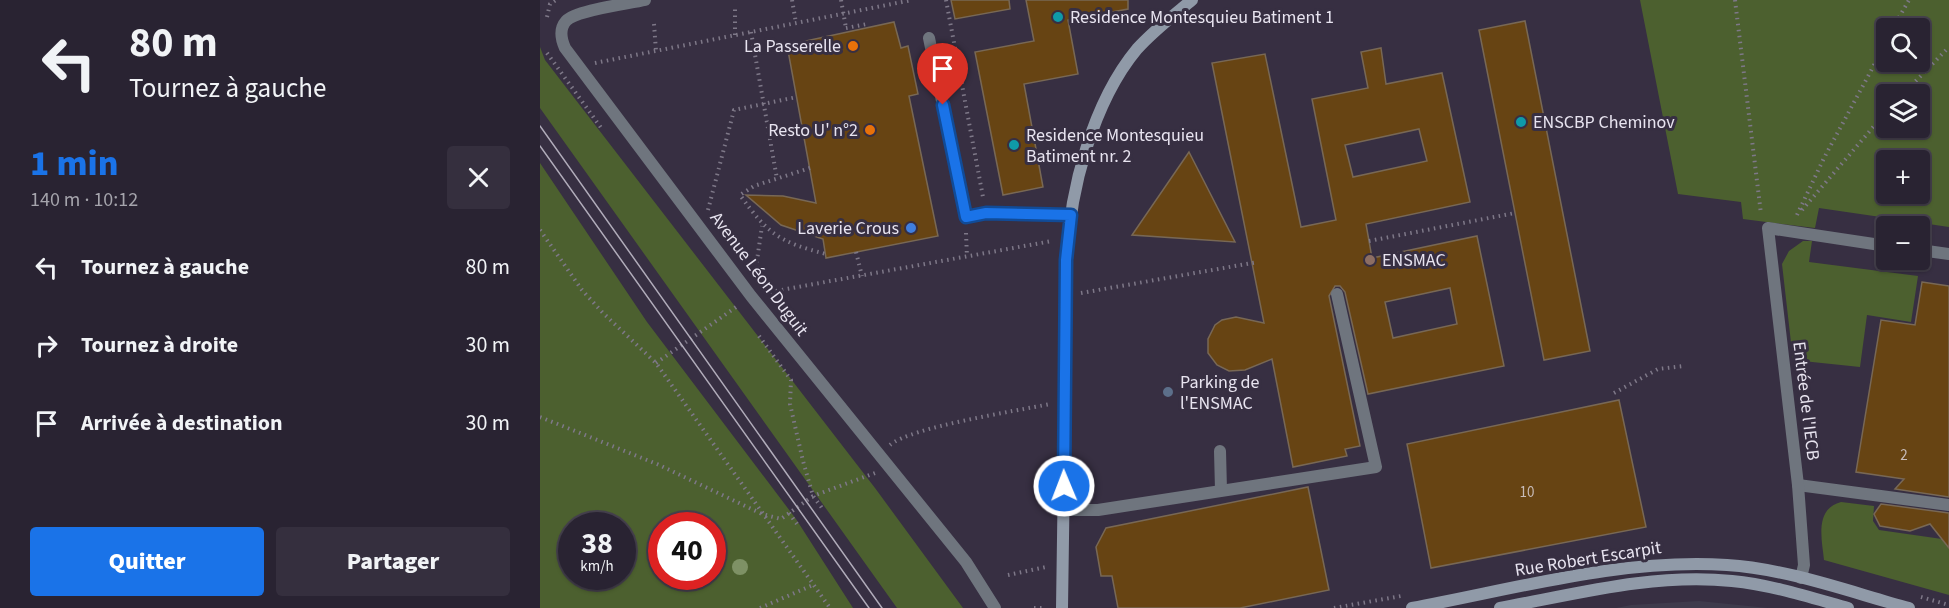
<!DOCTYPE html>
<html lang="fr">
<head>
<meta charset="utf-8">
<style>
	:root { --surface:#292332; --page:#352f3e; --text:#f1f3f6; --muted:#a5a4ac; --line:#45404d; --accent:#1a73e8 }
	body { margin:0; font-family:"Source Sans 3",sans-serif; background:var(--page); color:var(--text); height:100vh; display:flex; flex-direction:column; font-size:22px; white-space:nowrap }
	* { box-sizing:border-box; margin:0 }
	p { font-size:20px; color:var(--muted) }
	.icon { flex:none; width:33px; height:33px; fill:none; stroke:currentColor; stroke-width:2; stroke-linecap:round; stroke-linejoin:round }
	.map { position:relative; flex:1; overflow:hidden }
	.side { display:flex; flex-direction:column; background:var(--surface); width:540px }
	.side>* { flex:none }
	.hud { background:#292332; color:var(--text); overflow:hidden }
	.tools { position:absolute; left:1336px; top:18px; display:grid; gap:12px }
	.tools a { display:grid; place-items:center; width:54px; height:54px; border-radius:6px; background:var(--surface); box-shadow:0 2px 4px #0004,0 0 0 2px var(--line); font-size:30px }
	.speed { position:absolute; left:18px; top:512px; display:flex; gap:12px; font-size:30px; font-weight:700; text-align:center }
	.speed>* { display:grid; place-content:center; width:78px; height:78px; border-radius:50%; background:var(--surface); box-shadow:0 2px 4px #0004,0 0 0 2px var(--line); line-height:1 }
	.speed small { font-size:15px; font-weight:400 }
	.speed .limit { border:9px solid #d22; background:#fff; color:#111 }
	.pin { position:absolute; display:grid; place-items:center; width:51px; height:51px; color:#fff; margin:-62px -26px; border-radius:50% 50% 50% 0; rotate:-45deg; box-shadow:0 0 6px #0007 }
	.pin .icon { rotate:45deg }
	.me { position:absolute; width:66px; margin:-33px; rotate:359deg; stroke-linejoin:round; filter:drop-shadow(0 0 4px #0008) }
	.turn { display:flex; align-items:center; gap:21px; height:126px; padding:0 30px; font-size:27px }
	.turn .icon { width:78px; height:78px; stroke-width:2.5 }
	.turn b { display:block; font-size:42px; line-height:51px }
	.round { display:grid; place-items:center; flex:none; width:63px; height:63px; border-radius:6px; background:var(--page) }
	.summary { display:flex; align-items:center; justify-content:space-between; height:102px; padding:0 30px }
	h1 { font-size:36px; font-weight:800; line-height:45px; color:var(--accent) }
	.cta { display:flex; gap:12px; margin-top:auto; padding:12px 30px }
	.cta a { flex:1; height:69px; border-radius:6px; background:var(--accent); color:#fff; font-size:24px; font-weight:800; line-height:69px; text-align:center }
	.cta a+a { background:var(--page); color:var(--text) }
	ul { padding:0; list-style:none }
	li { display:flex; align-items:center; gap:18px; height:78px; padding:0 30px }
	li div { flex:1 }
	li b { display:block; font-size:22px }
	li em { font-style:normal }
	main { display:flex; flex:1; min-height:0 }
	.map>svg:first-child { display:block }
</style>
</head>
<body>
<main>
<section class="side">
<div class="hud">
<div class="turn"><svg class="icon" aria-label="left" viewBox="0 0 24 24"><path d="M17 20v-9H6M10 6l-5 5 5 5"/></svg><div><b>80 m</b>Tournez à gauche</div></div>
</div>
<div class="summary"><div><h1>1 min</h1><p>140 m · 10:12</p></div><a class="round"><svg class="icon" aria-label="close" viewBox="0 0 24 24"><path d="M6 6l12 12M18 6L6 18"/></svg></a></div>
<ul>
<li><svg class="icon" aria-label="left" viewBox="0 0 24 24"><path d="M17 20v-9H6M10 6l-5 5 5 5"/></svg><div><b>Tournez à gauche</b></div><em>80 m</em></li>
<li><svg class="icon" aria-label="right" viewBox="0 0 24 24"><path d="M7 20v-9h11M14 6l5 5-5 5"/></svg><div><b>Tournez à droite</b></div><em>30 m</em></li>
<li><svg class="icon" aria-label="arrive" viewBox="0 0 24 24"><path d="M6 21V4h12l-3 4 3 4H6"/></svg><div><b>Arrivée à destination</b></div><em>30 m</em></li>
</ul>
<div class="cta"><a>Quitter</a><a>Partager</a></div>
</section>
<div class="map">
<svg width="1409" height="608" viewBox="0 0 1409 608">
	<rect width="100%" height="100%" fill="#372f42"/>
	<path fill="#3f3b4c" d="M 1159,601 L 1228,608 L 1076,608 L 1091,605 Z"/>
	<g fill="#4c602f" fill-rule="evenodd">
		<path d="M 1100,0 L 1409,0 L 1409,227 L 1279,208 L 1275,228 L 1203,219 L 1201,202 L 1138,194 ZM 1347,28 L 1380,28 L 1380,62 L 1347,62 ZM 1347,94 L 1380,94 L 1380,128 L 1347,128 ZM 1347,160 L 1380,160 L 1380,194 L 1347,194 Z"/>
		<path d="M 0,47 L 5,60 L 335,488 L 423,608 L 357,608 L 0,108 Z"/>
		<path d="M 0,163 L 107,322 L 256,519 L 313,608 L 0,608 ZM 32,525 L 82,525 L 82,576 L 32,576 ZM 122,525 L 172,525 L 172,576 L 122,576 Z"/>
		<path d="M 1263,241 L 1272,241 L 1269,262 L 1378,276 L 1371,322 L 1327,315 L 1320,367 L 1253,360 L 1242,264 L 1249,251 Z"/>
		<path d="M 1301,502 L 1334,506 L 1333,521 L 1339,530 L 1409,540 L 1409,595 L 1284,560 C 1282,540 1274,509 1301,502 Z"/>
	</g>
	<g fill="#674413" stroke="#786855" stroke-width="1.5" fill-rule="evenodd">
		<path d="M 411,0 L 469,0 L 470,9 L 415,19 Z"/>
		<path d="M 486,0 L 588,0 L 588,9 L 528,20 L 538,74 L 484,84 L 503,187 L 463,195 L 435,52 L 494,41 Z"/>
		<path d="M 985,21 L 1050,351 L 1004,360 L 939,30 Z"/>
		<path d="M 354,22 L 361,48 L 368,46 L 378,94 L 369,96 L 398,236 L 286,258 L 283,239 L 241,225 L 206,195 L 243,196 L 276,203 L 247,45 Z"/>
		<path d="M 841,48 L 846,84 L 902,73 L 930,202 L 826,224 L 832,258 L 937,236 L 964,366 L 828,394 L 805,292 L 800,286 L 795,286 L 789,296 L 820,446 L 805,449 L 807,456 L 753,467 L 732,359 L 705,370 L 689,371 L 677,365 L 668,353 L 668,339 L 675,325 L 682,320 L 696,317 L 724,323 L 672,63 L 725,54 L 761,227 L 796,220 L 772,99 L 828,88 L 821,52 ZM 879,129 L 887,161 L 813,177 L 805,145 ZM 910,288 L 917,324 L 853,338 L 845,302 Z"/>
		<path d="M 649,152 L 695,242 L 592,235 Z"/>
		<path d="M 1382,282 L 1409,286 L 1409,497 L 1355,489 L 1364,479 L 1316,472 L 1341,320 L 1375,325 Z"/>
		<path d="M 1079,400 L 1106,527 L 891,568 L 867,444 Z"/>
		<path d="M 768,487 L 789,590 L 700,608 L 578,608 L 572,576 L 561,576 L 556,547 L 566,528 Z"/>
		<path d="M 1341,504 L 1409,513 L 1409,548 L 1390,524 L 1370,531 L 1340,526 L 1334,514 Z"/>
	</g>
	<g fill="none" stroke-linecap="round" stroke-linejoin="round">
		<g stroke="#7e7888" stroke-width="4" stroke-dasharray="1.5 4.5" stroke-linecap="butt">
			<path d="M 252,0 L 256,23"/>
			<path d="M 406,0 L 443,197"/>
			<path d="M 1195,0 L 1221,214"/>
			<path d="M 7,17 L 10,4 L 16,0"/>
			<path d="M 114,24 L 116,51"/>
			<path d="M 306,28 L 327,24"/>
			<path d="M 1353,28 L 1369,0"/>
			<path d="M 211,32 L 237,179"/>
			<path d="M 195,35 L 195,6"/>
			<path d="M 7,53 L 62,129"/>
			<path d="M 55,63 L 372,0"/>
			<path d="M 1363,94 L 1409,47"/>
			<path d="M 270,168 L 214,186 L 200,195 C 228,234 239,242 286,254"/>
			<path d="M 168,210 L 194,110 L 257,97"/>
			<path d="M 1262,210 L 1347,111"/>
			<path d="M 1257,215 L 1284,158 L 1347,41"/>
			<path d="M 0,230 L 42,290 L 63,313 L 116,363 L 290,608"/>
			<path d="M 426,233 L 427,257"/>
			<path d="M 829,241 L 975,213"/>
			<path d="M 316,252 L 322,276"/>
			<path d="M 215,274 L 222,226"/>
			<path d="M 230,292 L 512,241"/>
			<path d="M 541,293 L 718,262"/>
			<path d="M 219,336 L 251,380 L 250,404 L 263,461 L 273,496 L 282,508"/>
			<path d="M 116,363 L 199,305"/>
			<path d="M 1074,393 L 1118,369 L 1144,366"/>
			<path d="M 0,417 L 117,464 L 222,514 L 241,519 L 273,496 L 335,473"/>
			<path d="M 350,445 C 371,427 476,411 510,404"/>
			<path d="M 249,513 L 257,524"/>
			<path d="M 468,575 L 506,567"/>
			<path d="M 1381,597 L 1409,605"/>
			<path d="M 220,608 L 273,585"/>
			<path d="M 494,608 L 503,608"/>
			<path d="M 794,608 L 861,596"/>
		</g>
		<g stroke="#6f757e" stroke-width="12">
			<path d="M 389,38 L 426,217 L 446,213 L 531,215"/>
			<path d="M 1380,250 L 1409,254"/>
			<path d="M 680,451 L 681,490"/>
			<path d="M 1258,485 L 1409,505"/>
			<path d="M 524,510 L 558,510 L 836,467 L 797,294"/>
			<path d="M 1261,578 L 1264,565 L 1258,485 L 1228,228 L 1347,246"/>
		</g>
		<path stroke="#6f757e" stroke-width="12" d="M 105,0 C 88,4 36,10 26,21 C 19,29 21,39 25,48 L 211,296 L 426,562 L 455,608"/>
		<g stroke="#909aa8" stroke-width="12">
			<path d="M 522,608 L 527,260 C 529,191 553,102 597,49 C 613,31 634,15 652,0"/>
			<path d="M 872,608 C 975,589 1082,558 1187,565 C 1249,569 1310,592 1369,608"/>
			<path d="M 960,608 C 1036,594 1113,573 1192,581 C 1232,585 1269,597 1308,608"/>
		</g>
		<g stroke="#b1acba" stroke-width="1.5">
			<path d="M 0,126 L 342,608"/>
			<path d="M 0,146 L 329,608"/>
		</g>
		<path stroke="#7e7888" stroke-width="4" stroke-dasharray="1.5 4.5" stroke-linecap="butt" d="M 301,0 L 306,28"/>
	</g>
	<circle fill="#7e9165" cx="200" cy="567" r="8"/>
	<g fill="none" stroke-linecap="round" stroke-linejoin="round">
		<g stroke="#114b97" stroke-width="15">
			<path id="route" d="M 403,105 L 426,217 L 446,213 L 531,215 L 526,260 L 524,486"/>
		</g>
		<use href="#route" stroke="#1a73e8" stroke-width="10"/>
	</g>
	<g fill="#0f9aa8" stroke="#372f42" stroke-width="2">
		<circle cx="518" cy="17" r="6"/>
		<circle cx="981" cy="122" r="6"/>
		<circle cx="474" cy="145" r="6"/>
	</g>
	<g fill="#e8710a" stroke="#372f42" stroke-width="2">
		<circle cx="313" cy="46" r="6"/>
		<circle cx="330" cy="130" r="6"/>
	</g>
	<circle fill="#3f7fe0" stroke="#372f42" stroke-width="2" cx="371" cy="228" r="6"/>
	<circle fill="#8d6e63" stroke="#372f42" stroke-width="2" cx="830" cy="260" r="6"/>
	<circle fill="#5c6f8a" stroke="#372f42" stroke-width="2" cx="628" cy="392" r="6"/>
	<g text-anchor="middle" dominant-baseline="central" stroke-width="6" stroke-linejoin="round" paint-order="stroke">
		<g font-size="15" fill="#c8bcb9">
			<text x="1364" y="455">2</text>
			<text x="987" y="492">10</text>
		</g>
		<g font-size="18" fill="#e8e4f0" stroke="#372f42" text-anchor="start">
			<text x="530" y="17">Residence Montesquieu Batiment 1</text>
			<text x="301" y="46" text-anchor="end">La Passerelle</text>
			<text x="993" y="122">ENSCBP Cheminov</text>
			<text x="318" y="130" text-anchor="end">Resto U' n°2</text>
			<text x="486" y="135">Residence Montesquieu<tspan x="486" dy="21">Batiment nr. 2</tspan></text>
			<text x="359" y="228" text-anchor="end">Laverie Crous</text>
			<text x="842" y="260">ENSMAC</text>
			<text x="640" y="382">Parking de<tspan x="640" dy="21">l'ENSMAC</tspan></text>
		</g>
		<g font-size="18" fill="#e8e4f0" stroke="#372f42">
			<text transform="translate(219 274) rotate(53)">Avenue Léon Duguit</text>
			<text transform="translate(1266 401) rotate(83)">Entrée de l'IECB</text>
			<text transform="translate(1048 559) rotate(-9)">Rue Robert Escarpit</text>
		</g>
	</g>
</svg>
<div class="tools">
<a><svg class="icon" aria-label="search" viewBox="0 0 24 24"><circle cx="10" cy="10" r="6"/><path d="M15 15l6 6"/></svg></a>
<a><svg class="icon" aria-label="layers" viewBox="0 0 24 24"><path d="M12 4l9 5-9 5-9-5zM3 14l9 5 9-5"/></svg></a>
<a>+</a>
<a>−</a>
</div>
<div class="speed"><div>38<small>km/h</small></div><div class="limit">40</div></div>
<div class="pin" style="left:403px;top:105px;background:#d93025"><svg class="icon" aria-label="arrive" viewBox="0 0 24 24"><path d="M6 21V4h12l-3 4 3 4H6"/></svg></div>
<svg class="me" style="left:524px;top:486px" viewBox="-20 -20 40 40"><circle r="17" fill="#1a73e8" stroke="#fff" stroke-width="3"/><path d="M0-11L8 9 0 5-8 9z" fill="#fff"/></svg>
</div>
</main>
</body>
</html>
